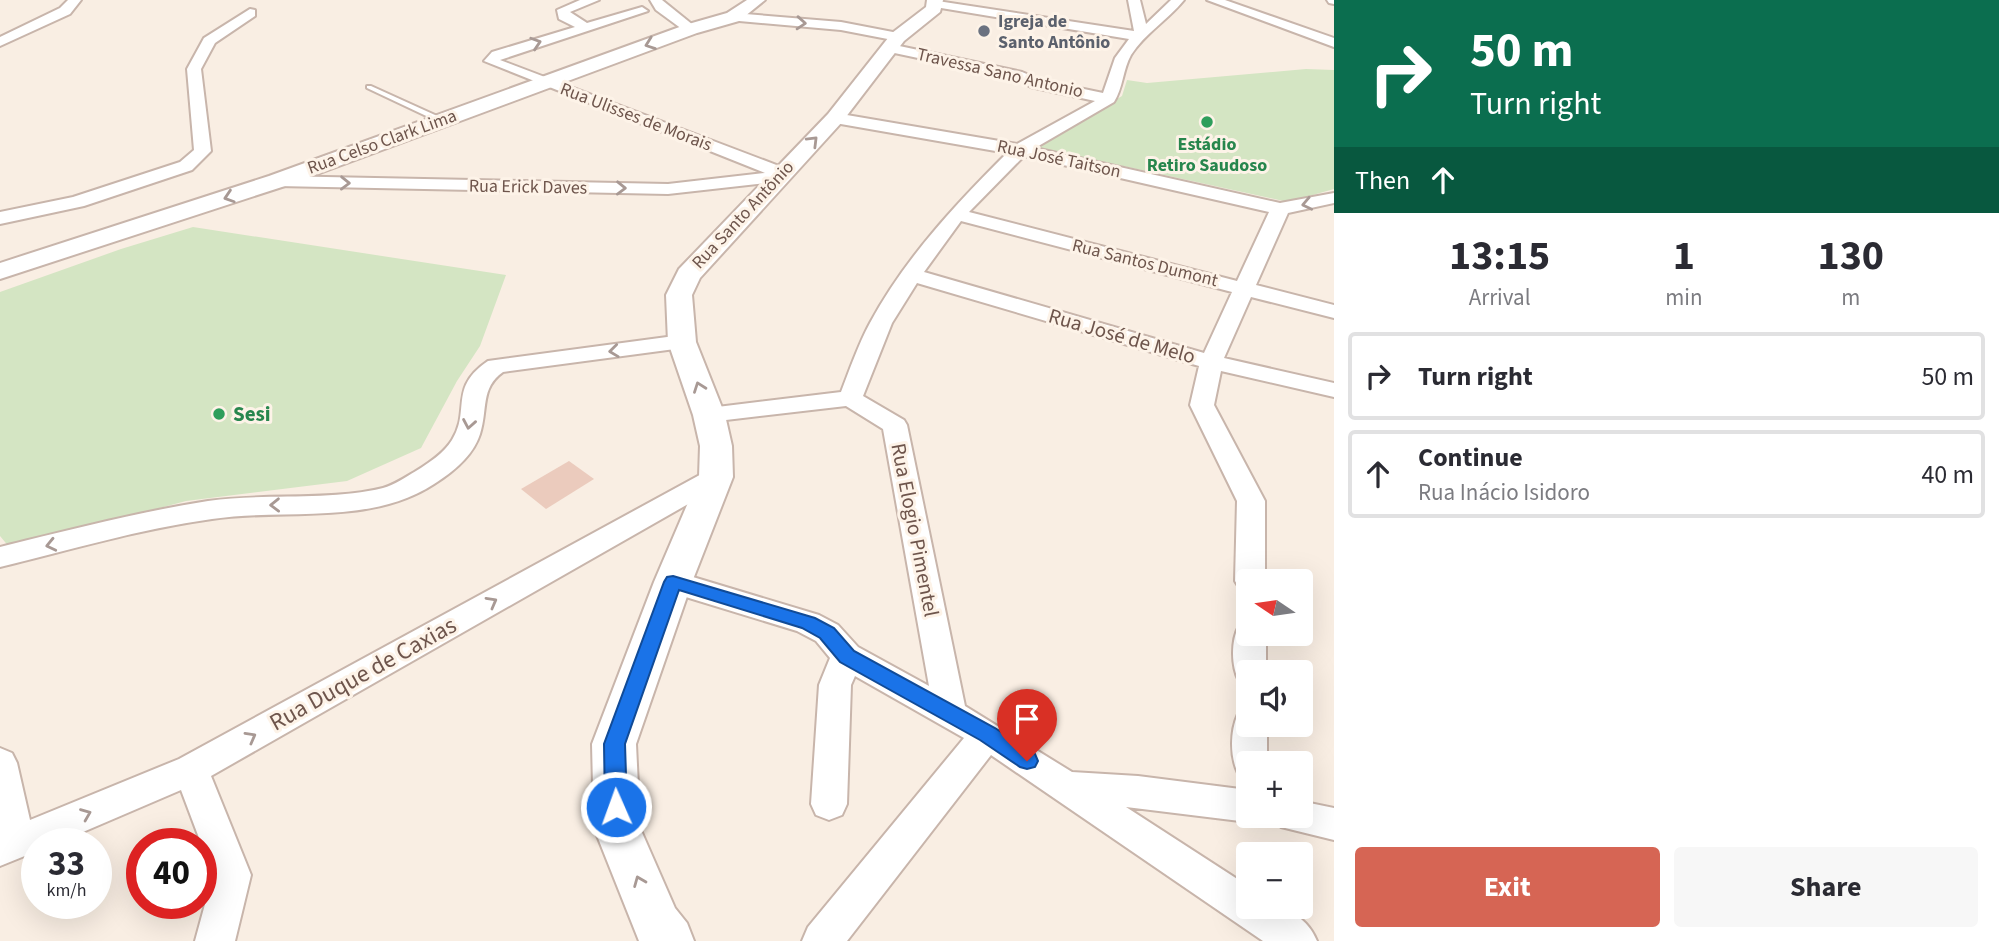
<!DOCTYPE html>
<html lang="en">
<head>
<meta charset="utf-8">
<style>
	:root { --surface:#fff; --page:#f7f7f7; --text:#2b2b33; --muted:#7c7c81; --line:#e1e1e2; --accent:#d66554 }
	body { margin:0; font-family:"Source Sans 3",sans-serif; background:var(--page); color:var(--text); height:100vh; display:flex; flex-direction:column; font-size:26px; white-space:nowrap }
	* { box-sizing:border-box; margin:0 }
	p { font-size:23px; color:var(--muted) }
	.icon { flex:none; width:38px; height:38px; fill:none; stroke:currentColor; stroke-width:2; stroke-linecap:round; stroke-linejoin:round }
	.map { position:relative; flex:1; overflow:hidden }
	.panel { display:flex; flex-direction:column; background:var(--surface); width:665px }
	.panel>* { flex:none }
	.hud { background:#0b6e4f; color:#fff; overflow:hidden }
	.needle { width:46px; rotate:283deg }
	.controls { position:absolute; left:1236px; top:569px; display:grid; gap:14px }
	.controls a { display:grid; place-items:center; width:77px; height:77px; border-radius:7px; background:var(--surface); box-shadow:0 7px 28px #0002; font-size:35px }
	.speed { position:absolute; left:21px; top:828px; display:flex; gap:14px; font-size:35px; font-weight:700; text-align:center }
	.speed>* { display:grid; place-content:center; width:91px; height:91px; border-radius:50%; background:var(--surface); box-shadow:0 7px 28px #0002; line-height:1 }
	.speed small { font-size:18px; font-weight:400 }
	.speed .limit { border:10px solid #d22; background:#fff; color:#111 }
	.pin { position:absolute; display:grid; place-items:center; width:60px; height:60px; color:#fff; margin:-72px -30px; border-radius:50% 50% 50% 0; rotate:-45deg; box-shadow:0 0 7px #0007 }
	.pin .icon { rotate:45deg }
	.me { position:absolute; width:77px; margin:-38px; rotate:358deg; stroke-linejoin:round; filter:drop-shadow(0 0 5px #0008) }
	.turn { display:flex; align-items:center; gap:24px; height:147px; padding:0 21px; font-size:32px }
	.turn .icon { width:91px; height:91px; stroke-width:2.5 }
	.turn b { display:block; font-size:49px; line-height:60px }
	.then { display:flex; align-items:center; height:66px; padding:0 21px; background:#0003; gap:14px; font-size:26px }
	.eta { display:flex; justify-content:space-evenly; align-items:center; height:119px; text-align:center }
	.eta b { font-size:42px; font-weight:700; line-height:49px }
	.cta { display:flex; gap:14px; margin-top:auto; padding:14px 21px }
	.cta a { flex:1; height:80px; border-radius:7px; background:var(--accent); color:#fff; font-size:28px; font-weight:700; line-height:80px; text-align:center }
	.cta a+a { background:var(--page); color:var(--text) }
	ul { padding:0; list-style:none }
	li { display:flex; align-items:center; gap:21px; height:88px; margin:0 14px 10px; padding:0 7px; border:4px solid var(--line); border-radius:7px }
	li div { flex:1 }
	li b { display:block; font-size:26px }
	li em { font-style:normal }
	main { display:flex; flex:1; min-height:0 }
	.map>svg:first-child { display:block }
</style>
</head>
<body>
<main>
<div class="map">
<svg width="1334" height="941" viewBox="0 0 1334 941">
	<rect width="100%" height="100%" fill="#f9eee3"/>
	<g fill="#d4e5c3">
		<path d="M 1306,69 L 1334,70 L 1334,189 L 1288,202 L 1036,147 L 1122,96 L 1127,80 L 1147,83 Z"/>
		<path d="M 193,227 L 506,275 L 480,346 L 457,381 L 421,448 L 347,481 L 186,501 L 10,548 L 0,536 L 0,292 L 121,249 Z"/>
	</g>
	<path fill="#ebcbbd" d="M 569,461 L 594,479 L 546,509 L 521,489 Z"/>
	<g fill="none" stroke-linecap="round" stroke-linejoin="round">
		<g stroke="#c8b5ab" stroke-width="4">
			<path id="service" d="M 367,86 L 371,86 L 446,120 L 439,122 L 367,88 Z"/>
		</g>
		<g stroke="#c8b5ab" stroke-width="4">
			<g id="minor">
				<path d="M 68,0 L 81,0 L 70,14 L 0,46 L 0,37 L 60,8 Z"/>
				<path d="M 580,0 L 599,0 L 570,12 L 587,23 L 642,7 L 648,11 L 500,60 L 787,169 L 790,173 L 784,181 L 668,194 L 277,186 L 268,181 L 277,176 L 668,184 L 765,173 L 484,61 L 492,52 L 575,27 L 559,19 L 557,10 Z"/>
				<path d="M 650,0 L 662,0 L 698,29 L 691,33 L 686,32 L 656,10 Z"/>
				<path d="M 931,0 L 1134,31 L 1128,0 L 1140,0 L 1146,24 L 1171,0 L 1184,0 C 1167,21 1145,33 1131,55 C 1123,69 1123,88 1114,102 L 1035,148 L 1280,203 L 1334,193 L 1334,203 L 1288,213 L 1256,285 L 1334,305 L 1334,318 L 1251,297 L 1224,358 L 1334,383 L 1334,397 L 1221,371 L 1214,405 L 1265,501 L 1265,581 L 1248,581 L 1248,591 L 1240,589 L 1235,581 L 1237,501 L 1190,405 L 1199,366 L 917,283 L 892,323 L 863,396 L 904,420 L 907,425 L 965,706 L 1072,772 L 1138,776 L 1248,790 L 1248,816 L 1262,816 L 1248,822 L 1126,807 L 1248,886 L 1248,906 C 1278,906 1304,910 1317,941 L 1263,941 L 991,755 L 847,941 L 802,941 L 808,927 L 964,738 L 855,676 L 851,685 L 847,804 L 842,815 L 829,820 L 816,815 L 811,804 L 819,685 L 830,658 L 816,641 L 797,631 L 663,590 L 658,582 L 663,574 L 673,571 L 819,615 L 838,625 L 858,647 L 929,686 L 883,429 L 846,406 L 709,422 L 700,420 L 697,415 L 700,410 L 709,408 L 841,392 C 850,369 858,345 870,323 C 905,258 956,204 1007,153 L 835,123 L 827,118 L 829,115 L 835,113 L 1017,144 L 1095,101 L 1031,87 L 1017,79 L 885,51 L 885,45 L 890,44 L 1022,72 L 1041,80 L 1103,93 L 1115,58 L 1129,39 L 935,7 L 931,6 ZM 1024,156 L 1269,212 L 1237,281 L 969,212 ZM 961,221 L 1232,292 L 1204,353 L 924,272 Z"/>
				<path d="M 1207,0 L 1225,0 L 1334,38 L 1334,47 Z"/>
				<path d="M 1327,0 L 1334,0 L 1334,4 L 1329,3 Z"/>
				<path d="M 250,9 L 255,10 L 255,16 L 215,43 L 201,69 L 211,151 L 192,170 L 84,206 L 0,224 L 0,212 L 73,197 L 180,162 L 194,150 L 187,69 L 204,38 Z"/>
				<path d="M 733,13 L 841,22 L 898,33 L 905,37 L 898,41 L 841,30 L 728,20 L 726,17 Z"/>
				<path d="M 682,335 L 690,337 L 693,342 L 690,347 L 503,372 C 480,388 488,410 480,434 C 473,456 453,472 434,484 C 370,526 285,508 212,519 C 140,529 70,550 0,567 L 0,547 C 69,530 138,512 208,501 C 264,493 331,501 383,488 C 394,485 406,477 416,471 C 429,463 444,453 452,440 C 471,410 448,388 488,361 Z"/>
				<path d="M 716,468 L 725,471 L 729,477 L 725,483 L 211,776 L 251,875 L 235,941 L 195,941 L 213,875 L 181,790 L 55,844 L 37,844 L 37,851 L 0,866 L 0,748 L 12,753 L 17,763 L 30,820 L 179,759 L 707,471 Z"/>
				<path d="M 1248,623 L 1248,634 L 1266,634 L 1266,672 L 1248,672 L 1248,684 L 1239,681 C 1231,666 1231,640 1239,626 Z"/>
				<path d="M 1248,711 L 1248,724 L 1267,724 L 1267,763 L 1248,763 L 1248,777 L 1238,773 C 1230,757 1230,731 1238,714 Z"/>
				<path d="M 1300,801 L 1334,808 L 1334,840 L 1281,827 L 1276,816 L 1300,816 Z"/>
			</g>
		</g>
		<g stroke="#c8b5ab" stroke-width="4">
			<g id="tertiary">
				<path d="M 747,0 L 765,0 L 739,21 L 697,33 L 285,186 L 0,279 L 0,263 L 269,176 L 685,25 L 727,13 Z"/>
				<path d="M 927,0 L 943,0 L 940,12 L 904,41 L 842,122 L 700,278 L 692,295 L 696,342 L 725,415 L 732,446 L 733,477 L 692,582 L 636,744 L 640,828 L 675,908 L 687,923 L 694,941 L 639,941 L 594,828 L 592,744 L 654,582 L 699,477 L 700,446 L 693,415 L 668,342 L 666,295 L 679,269 L 828,114 L 892,33 L 926,7 Z"/>
			</g>
		</g>
		<use href="#service" fill="#fff" fill-rule="evenodd"/>
		<use href="#minor" fill="#fff" fill-rule="evenodd"/>
		<use href="#tertiary" fill="#fff" fill-rule="evenodd"/>
	</g>
	<defs><path id="oneway-chevron" d="M-2-3.5L2.5 0L-2 3.5" fill="none" stroke-width="1.6" stroke-linecap="round" stroke-linejoin="round" transform="scale(1.75)"/></defs>
	<g stroke="#a89994">
		<use href="#oneway-chevron" transform="translate(801 23) rotate(4)"/>
		<use href="#oneway-chevron" transform="translate(536 43) rotate(-18)"/>
		<use href="#oneway-chevron" transform="translate(650 44) rotate(160)"/>
		<use href="#oneway-chevron" transform="translate(813 141) rotate(-45)"/>
		<use href="#oneway-chevron" transform="translate(345 183) rotate(1)"/>
		<use href="#oneway-chevron" transform="translate(621 188) rotate(1)"/>
		<use href="#oneway-chevron" transform="translate(229 197) rotate(162)"/>
		<use href="#oneway-chevron" transform="translate(1307 204) rotate(168)"/>
		<use href="#oneway-chevron" transform="translate(614 351) rotate(173)"/>
		<use href="#oneway-chevron" transform="translate(699 387) rotate(-110)"/>
		<use href="#oneway-chevron" transform="translate(469 424) rotate(100)"/>
		<use href="#oneway-chevron" transform="translate(275 505) rotate(179)"/>
		<use href="#oneway-chevron" transform="translate(51 545) rotate(167)"/>
		<use href="#oneway-chevron" transform="translate(492 602) rotate(-29)"/>
		<use href="#oneway-chevron" transform="translate(251 737) rotate(-29)"/>
		<use href="#oneway-chevron" transform="translate(86 814) rotate(-22)"/>
		<use href="#oneway-chevron" transform="translate(639 881) rotate(-112)"/>
	</g>
	<path fill="#1a73e8" stroke="#114b97" stroke-width="2" d="M 673,576 L 815,618 L 834,628 L 854,651 L 995,728 L 1035,754 L 1038,761 L 1035,767 L 1027,769 L 1020,767 L 980,740 L 840,662 L 820,638 L 802,628 L 679,590 L 625,744 L 627,807 L 624,814 L 616,817 L 609,814 L 605,807 L 604,744 L 664,582 L 667,577 Z"/>
	<circle fill="#6b7280" stroke="#fdf3e8" stroke-width="2.5" cx="984" cy="31" r="7"/>
	<g fill="#2e9e5b" stroke="#fdf3e8" stroke-width="2.5">
		<circle cx="1207" cy="122" r="7"/>
		<circle cx="219" cy="414" r="7"/>
	</g>
	<g text-anchor="middle" dominant-baseline="central" stroke-width="6" stroke-linejoin="round" paint-order="stroke">
		<g font-size="18" font-weight="bold" fill="#5b616d" stroke="#fdf3e8" text-anchor="start">
			<text x="998" y="21">Igreja de<tspan x="998" dy="21">Santo Antônio</tspan></text>
		</g>
		<g font-size="18" fill="#6e554c" stroke="#fdf3e8">
			<text transform="translate(1000 73) rotate(13)">Travessa Sano Antonio</text>
			<text transform="translate(636 117) rotate(21)">Rua Ulisses de Morais</text>
			<text transform="translate(382 142) rotate(-20)">Rua Celso Clark Lima</text>
			<text transform="translate(1059 159) rotate(12)">Rua José Taitson</text>
			<text transform="translate(528 187) rotate(1)">Rua Erick Daves</text>
			<text transform="translate(743 215) rotate(-47)">Rua Santo Antônio</text>
			<text transform="translate(1145 263) rotate(14)">Rua Santos Dumont</text>
		</g>
		<g font-size="18" font-weight="bold" fill="#27864d" stroke="#fdf3e8">
			<text x="1207" y="144">Estádio<tspan x="1207" dy="21">Retiro Saudoso</tspan></text>
		</g>
		<g font-size="21" fill="#6e554c" stroke="#fdf3e8">
			<text transform="translate(1122 336) rotate(16)">Rua José de Melo</text>
			<text transform="translate(915 530) rotate(79)">Rua Elogio Pimentel</text>
		</g>
		<g font-size="21" font-weight="bold" fill="#27864d" stroke="#fdf3e8" text-anchor="start">
			<text x="233" y="414">Sesi</text>
		</g>
		<g font-size="24" fill="#6e554c" stroke="#fdf3e8">
			<text transform="translate(363 674) rotate(-29)">Rua Duque de Caxias</text>
		</g>
	</g>
</svg>
<div class="controls">
<a><svg class="needle" viewBox="-14 -14 28 28"><path d="M0-13l5 13h-10z" fill="#e53935"/><path d="M0 13l5-13h-10z" fill="#7c7c81"/></svg></a>
<a><svg class="icon" aria-label="sound" viewBox="0 0 24 24"><path d="M4 9h4l5-4v14l-5-4H4zM17 9q2 3 0 6"/></svg></a>
<a>+</a>
<a>−</a>
</div>
<div class="speed"><div>33<small>km/h</small></div><div class="limit">40</div></div>
<div class="pin" style="left:1027px;top:761px;background:#d93025"><svg class="icon" aria-label="arrive" viewBox="0 0 24 24"><path d="M6 21V4h12l-3 4 3 4H6"/></svg></div>
<svg class="me" style="left:616px;top:807px" viewBox="-20 -20 40 40"><circle r="17" fill="#1a73e8" stroke="#fff" stroke-width="3"/><path d="M0-11L8 9 0 5-8 9z" fill="#fff"/></svg>
</div>
<section class="panel">
<div class="hud">
<div class="turn"><svg class="icon" aria-label="right" viewBox="0 0 24 24"><path d="M7 20v-9h11M14 6l5 5-5 5"/></svg><div><b>50 m</b>Turn right</div></div>
<div class="then">Then<svg class="icon" aria-label="ahead" viewBox="0 0 24 24"><path d="M12 20V5M6 11l6-6 6 6"/></svg></div>
</div>
<div class="eta">
<div><b>13:15</b><p>Arrival</p></div>
<div><b>1</b><p>min</p></div>
<div><b>130</b><p>m</p></div>
</div>
<ul>
<li><svg class="icon" aria-label="right" viewBox="0 0 24 24"><path d="M7 20v-9h11M14 6l5 5-5 5"/></svg><div><b>Turn right</b></div><em>50 m</em></li>
<li><svg class="icon" aria-label="ahead" viewBox="0 0 24 24"><path d="M12 20V5M6 11l6-6 6 6"/></svg><div><b>Continue</b><p>Rua Inácio Isidoro</p></div><em>40 m</em></li>
</ul>
<div class="cta"><a>Exit</a><a>Share</a></div>
</section>
</main>
</body>
</html>
